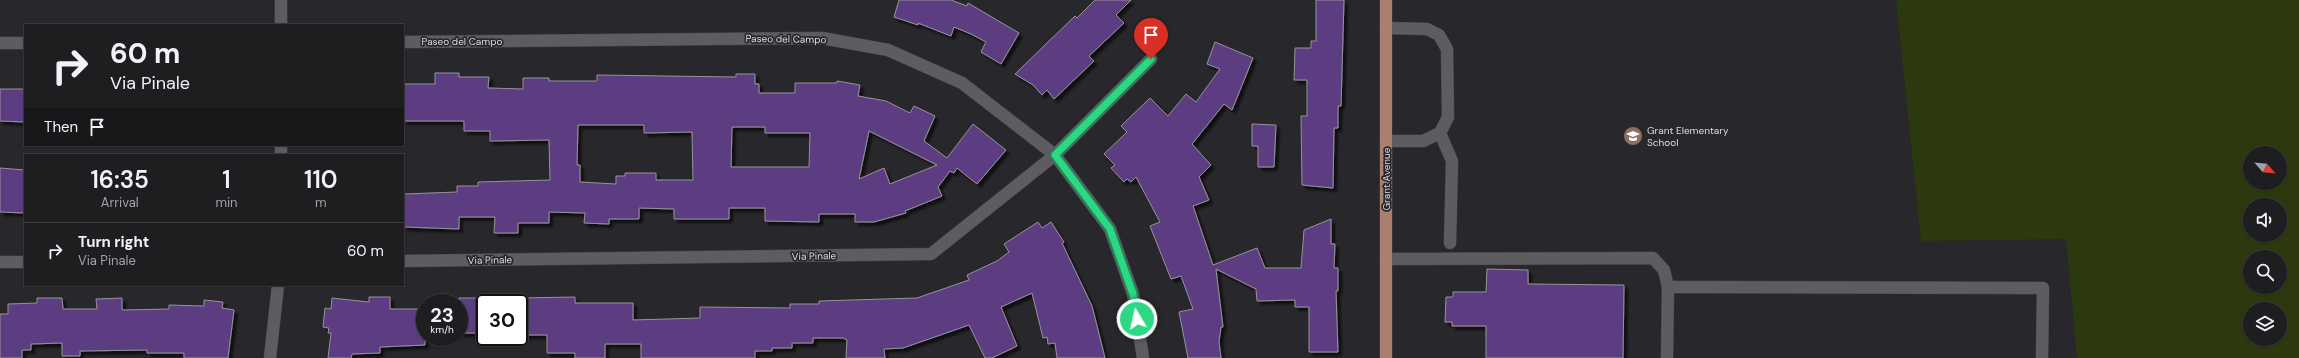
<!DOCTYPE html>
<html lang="en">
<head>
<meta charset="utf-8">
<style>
	:root { --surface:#1e1d20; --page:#262629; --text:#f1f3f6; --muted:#a1a2a5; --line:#3c3b3e }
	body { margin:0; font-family:"DM Sans",sans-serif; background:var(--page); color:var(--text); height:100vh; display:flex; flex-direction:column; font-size:15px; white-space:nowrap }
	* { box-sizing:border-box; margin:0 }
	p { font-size:13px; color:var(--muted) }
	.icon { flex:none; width:22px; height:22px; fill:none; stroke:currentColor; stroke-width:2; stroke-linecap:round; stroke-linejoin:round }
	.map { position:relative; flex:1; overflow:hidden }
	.drawer { position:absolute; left:24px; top:154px; width:380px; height:132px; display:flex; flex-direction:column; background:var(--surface); border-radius:0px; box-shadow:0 1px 3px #0004,0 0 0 1px var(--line) }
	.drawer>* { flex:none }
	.guide { position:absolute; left:24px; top:24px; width:380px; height:122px; border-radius:0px; box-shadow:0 1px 3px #0004,0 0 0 1px var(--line); background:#1e1d20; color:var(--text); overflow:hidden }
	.needle { width:26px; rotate:117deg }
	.controls { position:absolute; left:2243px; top:146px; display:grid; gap:8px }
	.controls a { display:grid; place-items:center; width:44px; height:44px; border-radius:50%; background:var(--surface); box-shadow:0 1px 3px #0004,0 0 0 1px var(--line); font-size:20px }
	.speed { position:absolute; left:416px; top:294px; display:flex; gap:8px; font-size:20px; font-weight:700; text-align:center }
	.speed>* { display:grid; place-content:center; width:52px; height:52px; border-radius:50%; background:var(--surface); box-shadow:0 1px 3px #0004,0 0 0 1px var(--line); line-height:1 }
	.speed small { font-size:10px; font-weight:400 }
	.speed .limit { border:2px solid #111; border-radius:6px; background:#fff; color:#111 }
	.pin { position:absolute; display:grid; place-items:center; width:34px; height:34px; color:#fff; margin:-41px -17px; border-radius:50% 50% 50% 0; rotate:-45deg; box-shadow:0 0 4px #0007 }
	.pin .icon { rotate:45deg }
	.me { position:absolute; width:44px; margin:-22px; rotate:351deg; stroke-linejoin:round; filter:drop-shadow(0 0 3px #0008) }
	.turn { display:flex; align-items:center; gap:14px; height:84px; padding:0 20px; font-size:18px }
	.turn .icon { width:52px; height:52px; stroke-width:2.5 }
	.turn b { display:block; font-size:28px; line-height:34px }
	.then { display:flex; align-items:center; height:38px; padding:0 20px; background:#0003; gap:8px; font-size:15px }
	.eta { display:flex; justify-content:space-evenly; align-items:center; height:68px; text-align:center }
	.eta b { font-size:24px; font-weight:600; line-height:28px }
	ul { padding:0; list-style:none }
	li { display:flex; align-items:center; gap:12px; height:56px; padding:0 20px; border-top:1px solid var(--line) }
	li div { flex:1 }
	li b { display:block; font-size:15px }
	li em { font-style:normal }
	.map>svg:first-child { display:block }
</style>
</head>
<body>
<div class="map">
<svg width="2299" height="358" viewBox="0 0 2299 358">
	<defs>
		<filter id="shadow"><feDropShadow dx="3.5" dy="3.5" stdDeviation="1" flood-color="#0009"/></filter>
	</defs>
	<rect width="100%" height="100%" fill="#28272b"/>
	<path fill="#2c380d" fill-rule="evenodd" d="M 1896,0 L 2299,0 L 2299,358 L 2077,358 L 2066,239 L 1921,241 ZM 2250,153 L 2280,153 L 2280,183 L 2250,183 ZM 2250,205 L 2280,205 L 2280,235 L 2250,235 ZM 2250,257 L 2280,257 L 2280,287 L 2250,287 ZM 2250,309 L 2280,309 L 2280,339 L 2250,339 Z"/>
	<g fill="#5d3d82" stroke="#959398" fill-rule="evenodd" filter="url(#shadow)">
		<path d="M 899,0 L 951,0 L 967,6 L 968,3 L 1019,33 L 1001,64 L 981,52 L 986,42 L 971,34 L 954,27 L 951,36 L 918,23 L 918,25 L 894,17 Z"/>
		<path d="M 1095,0 L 1131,0 L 1116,15 L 1124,23 L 1089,56 L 1094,61 L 1054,99 L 1047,90 L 1042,95 L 1033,85 L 1015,74 L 1075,16 L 1077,18 Z"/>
		<path d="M 1316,0 L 1344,0 L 1341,106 L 1338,106 L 1338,128 L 1334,128 L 1333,188 L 1302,185 L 1301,116 L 1307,116 L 1307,80 L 1294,80 L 1295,48 L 1311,48 L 1311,41 L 1316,41 Z"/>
		<path d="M 1215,42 L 1253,58 L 1232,110 L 1224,104 L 1192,144 L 1211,165 L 1199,177 L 1209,200 L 1193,206 L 1213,265 L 1257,248 L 1265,268 L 1301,268 L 1304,230 L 1331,219 L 1331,244 L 1335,244 L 1334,268 L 1338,268 L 1338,291 L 1336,291 L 1338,352 L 1309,352 L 1309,307 L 1295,307 L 1295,300 L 1257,301 L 1256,289 L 1216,269 L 1223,327 L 1221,327 L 1219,342 L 1221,358 L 1188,358 L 1179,312 L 1193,309 L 1181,276 L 1171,279 L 1150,226 L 1160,222 L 1136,177 L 1131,182 L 1127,179 L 1124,182 L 1111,168 L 1115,165 L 1104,154 L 1127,132 L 1121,126 L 1150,98 L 1168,116 L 1186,94 L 1196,102 L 1220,69 L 1207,64 Z"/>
		<path d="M 435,73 L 459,73 L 459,77 L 489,77 L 488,88 L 523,89 L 523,78 L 549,78 L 549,81 L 597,81 L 597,75 L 736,77 L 736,74 L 755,74 L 755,84 L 759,84 L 759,93 L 795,93 L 795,83 L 837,83 L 837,81 L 860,85 L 858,96 L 886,101 L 910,113 L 914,106 L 935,116 L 924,141 L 947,158 L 973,124 L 1006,150 L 977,184 L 957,168 L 954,173 L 950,171 L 938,187 L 942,196 L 905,211 L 906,213 L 874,222 L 855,222 L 855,214 L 819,214 L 819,222 L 765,221 L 765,208 L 729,208 L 729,219 L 674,219 L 674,209 L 639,208 L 639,219 L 609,219 L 609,224 L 584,223 L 585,213 L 549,212 L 549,223 L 518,223 L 518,233 L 494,233 L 495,217 L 459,217 L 459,229 L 404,227 L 404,194 L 457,192 L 457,186 L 478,186 L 478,182 L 550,180 L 549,140 L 490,141 L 490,131 L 464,131 L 464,121 L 404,121 L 403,84 L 435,84 ZM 578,125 L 644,125 L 644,133 L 692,132 L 693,180 L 656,180 L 656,173 L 625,173 L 625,176 L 616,176 L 616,184 L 580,182 L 580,165 L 577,165 ZM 732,127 L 765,127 L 765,133 L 810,133 L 809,167 L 731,167 ZM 869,131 L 937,165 L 890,184 L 884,168 L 859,179 Z"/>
		<path d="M 0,89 L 25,89 L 25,122 L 0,121 Z"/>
		<path d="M 1252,124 L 1276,125 L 1274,167 L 1258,167 L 1258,146 L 1252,146 Z"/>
		<path d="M 0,168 L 25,170 L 25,213 L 0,212 Z"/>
		<path d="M 1038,222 L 1042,228 L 1051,222 L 1064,242 L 1062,243 L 1092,306 L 1105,358 L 1057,358 L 1055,343 L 1048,344 L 1047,337 L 1043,338 L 1032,293 L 1001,307 L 1017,346 L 992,358 L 985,358 L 969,325 L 903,348 L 884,349 L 885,358 L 846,358 L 847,340 L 843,338 L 813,338 L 813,343 L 792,343 L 792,348 L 772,348 L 772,351 L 755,351 L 755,358 L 641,358 L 641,344 L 605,344 L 605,358 L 575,358 L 575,353 L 547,353 L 547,335 L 519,335 L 519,298 L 575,297 L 575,303 L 633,303 L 633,320 L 700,318 L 700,307 L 790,308 L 790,304 L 819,304 L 819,301 L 917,298 L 969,280 L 967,275 L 997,261 L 1009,252 L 1004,244 Z"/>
		<path d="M 1487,269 L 1528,270 L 1528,284 L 1624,285 L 1623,358 L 1486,358 L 1486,326 L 1452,326 L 1452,322 L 1445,322 L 1446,297 L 1453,297 L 1453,292 L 1486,292 Z"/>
		<path d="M 369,297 L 390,297 L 390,309 L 425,309 L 425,345 L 380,347 L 380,353 L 352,354 L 351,358 L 328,358 L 331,333 L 328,333 L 329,328 L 323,327 L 325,308 L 331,309 L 332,298 L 369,302 Z"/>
		<path d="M 37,298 L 62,298 L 63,309 L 97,309 L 96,299 L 122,298 L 122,310 L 169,309 L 169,305 L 204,306 L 204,300 L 223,302 L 222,308 L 234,310 L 228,358 L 184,358 L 184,353 L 147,353 L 147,350 L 80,351 L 80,356 L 62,356 L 62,343 L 31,344 L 31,350 L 22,350 L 22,358 L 0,358 L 0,314 L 8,314 L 8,304 L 37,303 Z"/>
		<path d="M 459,298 L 483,298 L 485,333 L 459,333 Z"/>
	</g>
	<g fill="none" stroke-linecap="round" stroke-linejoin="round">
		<g stroke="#464548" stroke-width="13">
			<g id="minor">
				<path d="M 281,25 L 281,0"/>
				<path d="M 403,42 L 822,38 L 888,50 L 962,83 L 1055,155 L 1110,229 L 1133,294 L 1143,358"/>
				<path d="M 0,43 L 25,43"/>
				<path d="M 1440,133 L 1452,161 L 1450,243"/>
				<path d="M 1386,141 L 1423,141 L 1440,133 L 1448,117 L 1447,49 L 1439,35 L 1427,29 L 1386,28"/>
				<path d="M 281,145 L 281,155"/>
				<path d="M 1386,259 L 1653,258 L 1664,270 L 1668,287 L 1667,358"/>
				<path d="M 403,261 L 931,254 L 1055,155 L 1151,59"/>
				<path d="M 0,262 L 25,262"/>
				<path d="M 1668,287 L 2043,288 L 2042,358"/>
				<path d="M 270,358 L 278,285"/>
			</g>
		</g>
		<g stroke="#464548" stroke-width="13">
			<path id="major" d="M 1386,358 L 1386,0"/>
		</g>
		<use href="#minor" stroke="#5e5c60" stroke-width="12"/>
		<use href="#major" stroke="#aa7f6e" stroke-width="12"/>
	</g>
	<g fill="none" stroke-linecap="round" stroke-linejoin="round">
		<g stroke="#1d8c56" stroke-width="10">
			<path id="route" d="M 1137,319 L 1133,294 L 1110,229 L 1055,155 L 1151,59"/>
		</g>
		<use href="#route" stroke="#2dd884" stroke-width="7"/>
	</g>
	<defs>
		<g id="school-disc" transform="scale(1)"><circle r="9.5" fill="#8d6e63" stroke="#28272b"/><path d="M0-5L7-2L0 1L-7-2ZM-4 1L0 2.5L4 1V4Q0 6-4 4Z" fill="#fff"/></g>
	</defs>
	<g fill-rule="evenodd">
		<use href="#school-disc" x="1633" y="136"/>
	</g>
	<g text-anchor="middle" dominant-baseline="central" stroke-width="3.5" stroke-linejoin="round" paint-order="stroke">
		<g font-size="10" fill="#dddcdf" stroke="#28272b">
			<text transform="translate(786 39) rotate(1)">Paseo del Campo</text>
			<text x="462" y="41">Paseo del Campo</text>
			<text transform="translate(1386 179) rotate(-90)">Grant Avenue</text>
			<text transform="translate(814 256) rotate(-1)">Via Pinale</text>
			<text transform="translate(490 260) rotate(-1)">Via Pinale</text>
		</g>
		<g font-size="10" fill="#dddcdf" stroke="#28272b" text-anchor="start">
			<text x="1647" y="130">Grant Elementary<tspan x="1647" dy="12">School</tspan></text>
		</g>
	</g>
</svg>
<div class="controls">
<a><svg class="needle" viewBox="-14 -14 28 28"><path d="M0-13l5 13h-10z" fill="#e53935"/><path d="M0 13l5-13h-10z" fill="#a1a2a5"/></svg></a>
<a><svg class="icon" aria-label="sound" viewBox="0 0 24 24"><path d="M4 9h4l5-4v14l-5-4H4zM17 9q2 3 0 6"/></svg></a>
<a><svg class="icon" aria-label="search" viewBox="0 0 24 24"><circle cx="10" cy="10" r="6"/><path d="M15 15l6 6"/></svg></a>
<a><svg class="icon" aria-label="layers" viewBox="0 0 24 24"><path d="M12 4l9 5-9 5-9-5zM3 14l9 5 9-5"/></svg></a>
</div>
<div class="speed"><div>23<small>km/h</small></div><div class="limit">30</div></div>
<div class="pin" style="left:1151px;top:59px;background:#d93025"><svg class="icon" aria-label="arrive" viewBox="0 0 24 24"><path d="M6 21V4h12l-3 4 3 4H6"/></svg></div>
<svg class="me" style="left:1137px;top:319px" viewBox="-20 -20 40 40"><circle r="17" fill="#2dd884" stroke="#fff" stroke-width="3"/><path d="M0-11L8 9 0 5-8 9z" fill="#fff"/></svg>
<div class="guide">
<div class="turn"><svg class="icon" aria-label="right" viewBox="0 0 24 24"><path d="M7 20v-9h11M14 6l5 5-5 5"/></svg><div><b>60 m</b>Via Pinale</div></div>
<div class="then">Then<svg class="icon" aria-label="arrive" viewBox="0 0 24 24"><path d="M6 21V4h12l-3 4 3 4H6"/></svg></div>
</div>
<section class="drawer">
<div class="eta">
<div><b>16:35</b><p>Arrival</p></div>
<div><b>1</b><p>min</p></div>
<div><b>110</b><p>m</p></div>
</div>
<ul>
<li><svg class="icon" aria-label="right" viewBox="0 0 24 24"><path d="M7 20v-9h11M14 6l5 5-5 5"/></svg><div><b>Turn right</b><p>Via Pinale</p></div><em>60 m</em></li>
</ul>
</section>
</div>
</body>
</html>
